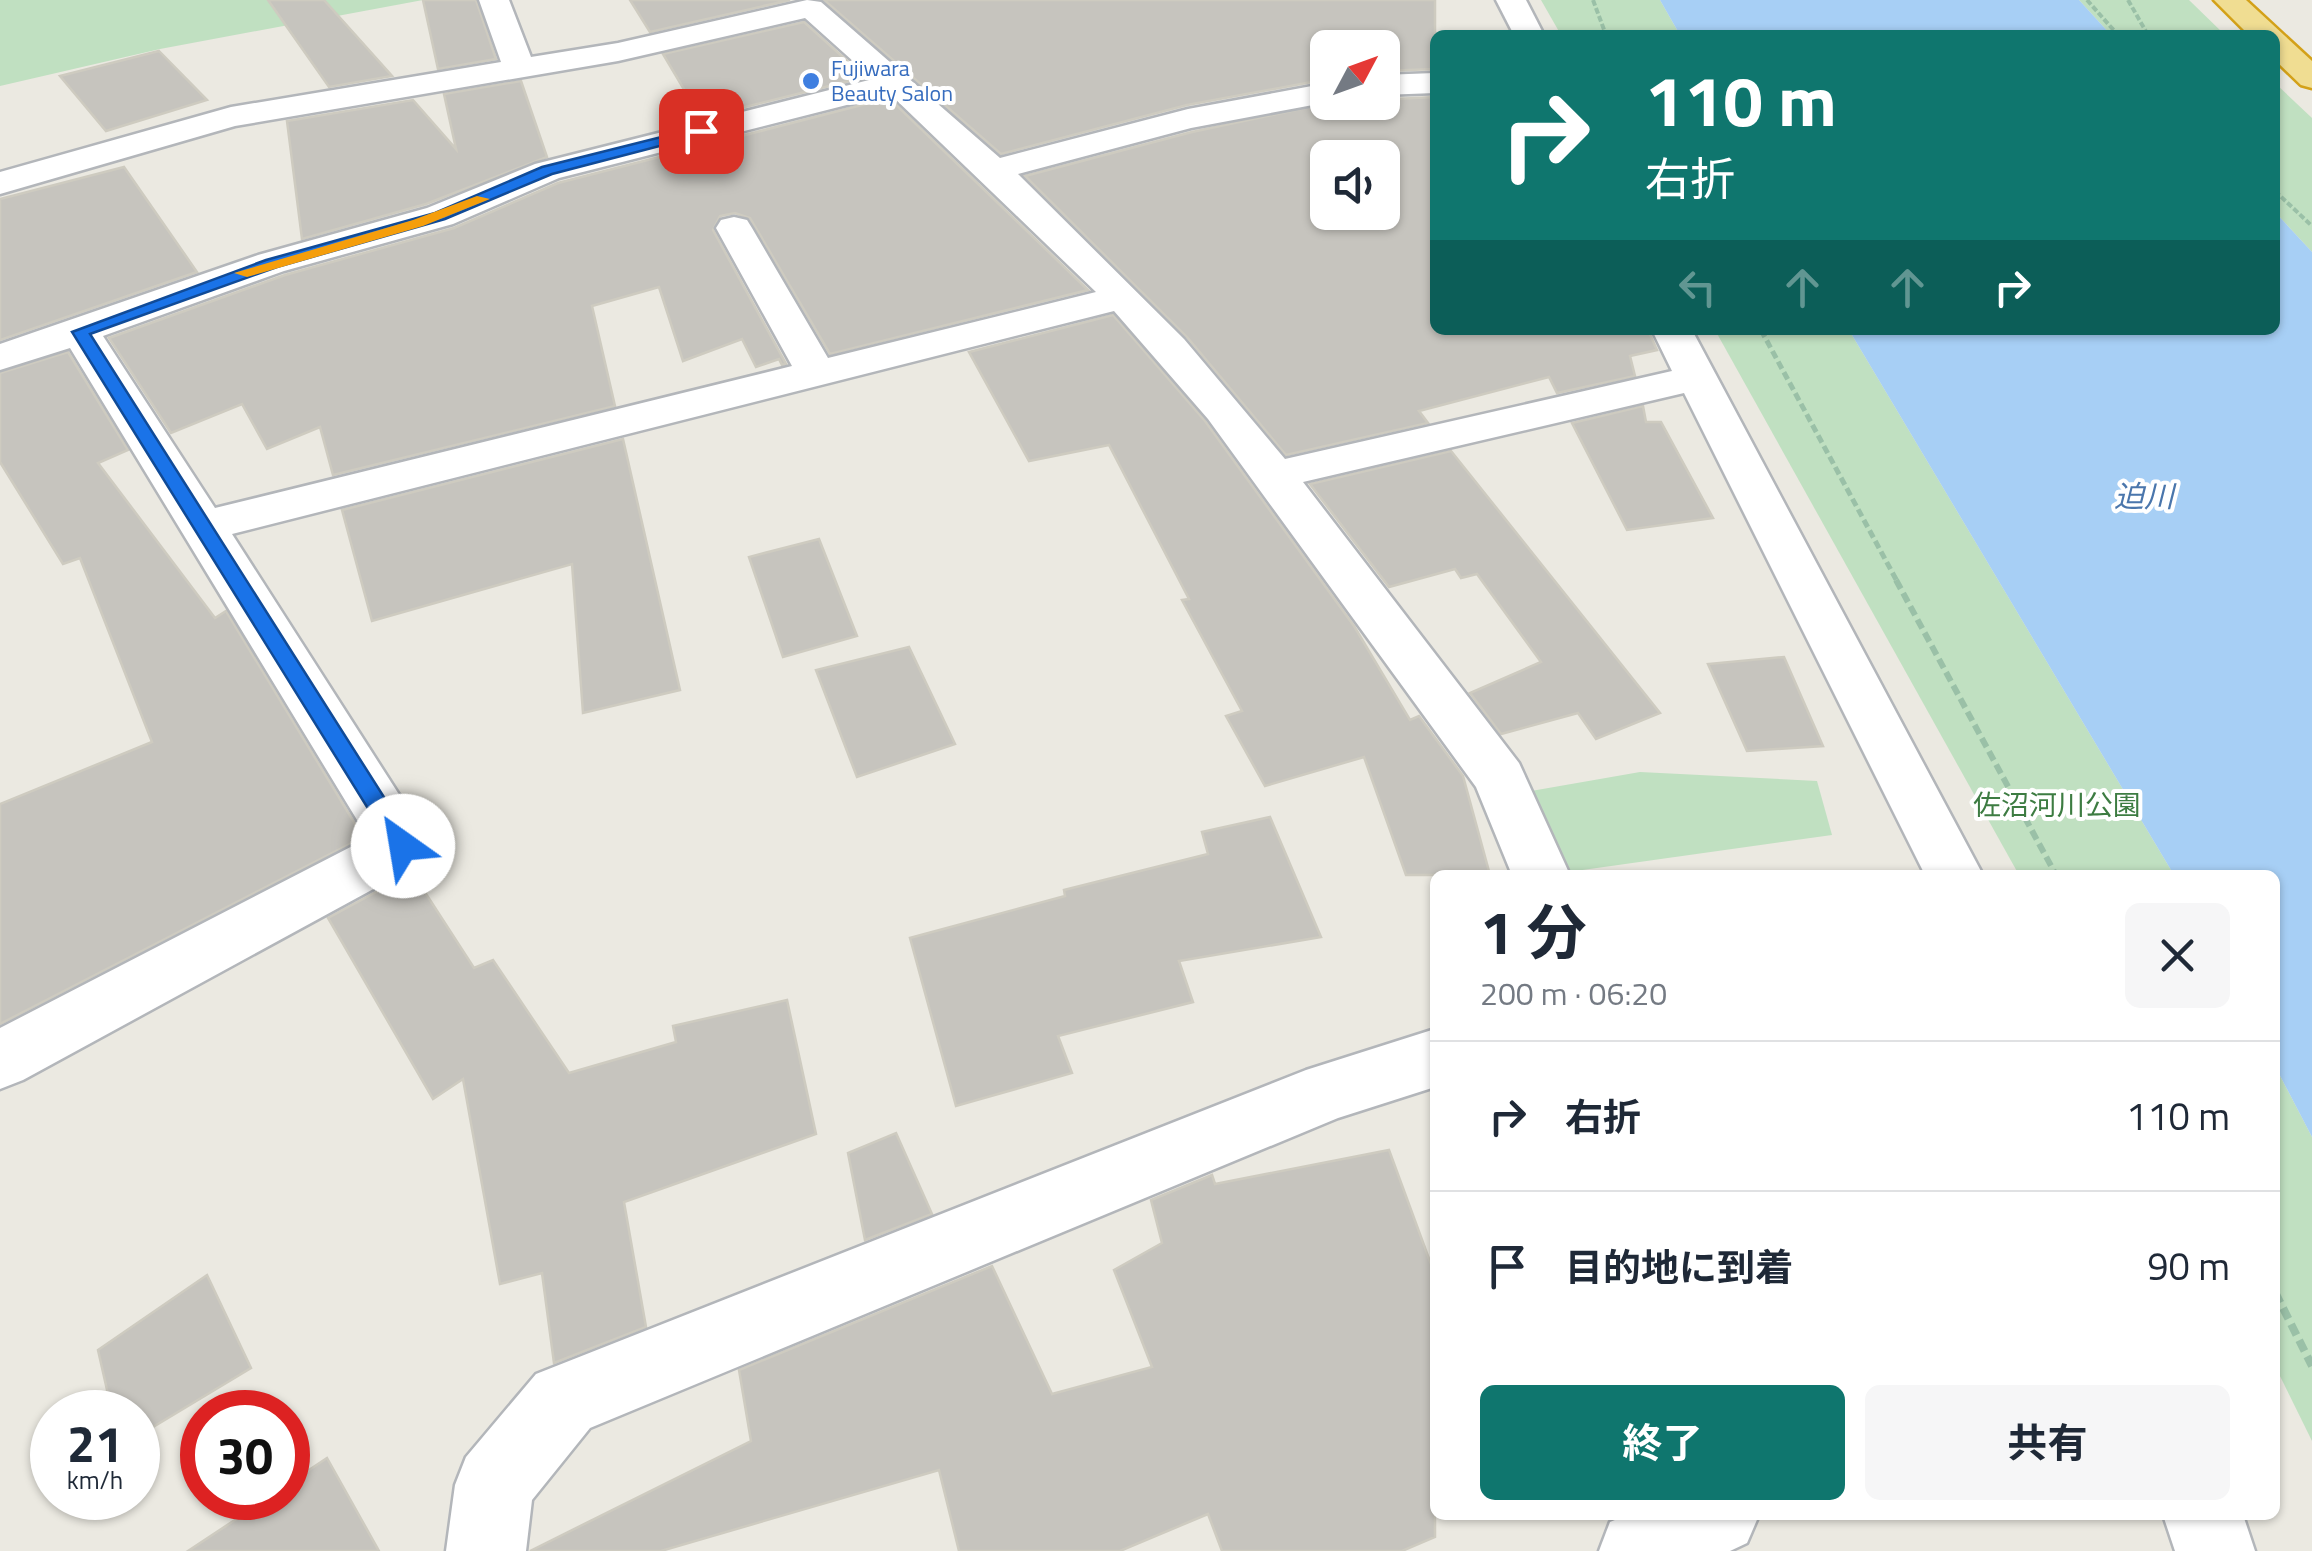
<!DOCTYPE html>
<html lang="ja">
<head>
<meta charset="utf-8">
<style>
	:root { --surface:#fff; --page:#f6f6f7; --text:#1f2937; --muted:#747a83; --line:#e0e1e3; --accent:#0f766e }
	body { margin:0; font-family:"Titillium Web","Noto Sans JP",sans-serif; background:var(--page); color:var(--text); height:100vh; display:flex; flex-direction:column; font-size:38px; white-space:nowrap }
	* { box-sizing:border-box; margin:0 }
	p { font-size:32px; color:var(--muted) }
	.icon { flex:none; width:55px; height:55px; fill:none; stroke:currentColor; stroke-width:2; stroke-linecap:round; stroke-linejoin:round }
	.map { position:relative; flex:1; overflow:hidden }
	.details { position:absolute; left:1430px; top:870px; width:850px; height:650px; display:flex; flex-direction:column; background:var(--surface); border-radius:15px; box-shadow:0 2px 8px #0004 }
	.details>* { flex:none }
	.banner { position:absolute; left:1430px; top:30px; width:850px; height:305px; border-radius:15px; box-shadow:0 2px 8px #0004; background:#0f766e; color:#fff; overflow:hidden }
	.needle { width:65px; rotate:49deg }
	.tools { position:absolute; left:1310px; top:30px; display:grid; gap:20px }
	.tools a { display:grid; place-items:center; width:90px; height:90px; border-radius:15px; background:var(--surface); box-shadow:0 2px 8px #0004; font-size:50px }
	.speed { position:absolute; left:30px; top:1390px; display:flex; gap:20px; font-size:50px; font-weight:700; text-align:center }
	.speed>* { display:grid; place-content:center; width:130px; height:130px; border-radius:50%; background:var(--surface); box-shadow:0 2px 8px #0004; line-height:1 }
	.speed small { font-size:25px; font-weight:400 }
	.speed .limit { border:15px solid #d22; background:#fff; color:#111 }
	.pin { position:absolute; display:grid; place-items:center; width:85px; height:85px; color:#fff; margin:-42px; border-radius:20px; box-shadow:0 5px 15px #0006 }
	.me { position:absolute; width:110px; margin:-55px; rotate:328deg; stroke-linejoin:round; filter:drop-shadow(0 0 8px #0008) }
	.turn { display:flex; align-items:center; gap:35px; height:210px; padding:0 50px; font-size:45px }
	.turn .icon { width:130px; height:130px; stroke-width:2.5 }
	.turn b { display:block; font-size:70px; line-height:85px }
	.lanes { display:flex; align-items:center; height:95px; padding:0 50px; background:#0003; justify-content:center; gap:50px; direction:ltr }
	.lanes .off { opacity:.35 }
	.round { display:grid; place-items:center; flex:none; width:105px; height:105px; border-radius:15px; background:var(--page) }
	.summary { display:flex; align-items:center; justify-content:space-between; height:170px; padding:0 50px }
	h1 { font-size:60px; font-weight:700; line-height:75px }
	.action { display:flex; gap:20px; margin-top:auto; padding:20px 50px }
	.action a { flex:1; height:115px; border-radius:15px; background:var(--accent); color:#fff; font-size:40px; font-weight:700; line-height:115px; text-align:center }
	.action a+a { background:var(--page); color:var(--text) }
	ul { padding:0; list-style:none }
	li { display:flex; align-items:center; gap:30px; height:150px; padding:0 50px; border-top:2px solid var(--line) }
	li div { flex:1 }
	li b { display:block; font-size:38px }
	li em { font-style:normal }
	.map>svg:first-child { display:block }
</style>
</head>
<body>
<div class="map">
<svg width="2312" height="1551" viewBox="0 0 2312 1551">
	<rect width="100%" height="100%" fill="#ebe9e1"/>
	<g fill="#c0e0c1">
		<path d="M 0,0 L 423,0 L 160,49 L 0,86 Z"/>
		<path d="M 1541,0 L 1660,0 L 1680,35 L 1561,35 Z"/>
		<path d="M 2079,0 L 2189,0 L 2225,35 L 2111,35 Z"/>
		<path d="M 2275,83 L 2312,118 L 2312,252 L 2275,212 Z"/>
		<path d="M 1715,330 L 1849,330 L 2174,875 L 2019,875 Z"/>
		<path d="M 1640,772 L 1817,781 L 1832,835 L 1547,875 L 1508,795 Z"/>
		<path d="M 2275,1066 L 2312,1137 L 2312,1441 L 2275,1366 Z"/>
	</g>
	<g fill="#a7cff5">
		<path d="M 1660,0 L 2079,0 L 2111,35 L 1680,35 Z"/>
		<path d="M 2275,212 L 2312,252 L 2312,1137 L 2275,1066 L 2275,875 L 2174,875 L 1849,330 L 2275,330 Z"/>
	</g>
	<g fill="#c6c4be" stroke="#cecbc0" stroke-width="2.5" fill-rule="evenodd">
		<path d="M 268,0 L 324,0 L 392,76 L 329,87 Z"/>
		<path d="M 423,0 L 476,0 L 496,59 L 438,69 Z"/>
		<path d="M 630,0 L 790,0 L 650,32 Z"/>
		<path d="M 824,0 L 1435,0 L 1435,69 L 1382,71 L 1382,48 L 1328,48 L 1328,79 L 1187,105 L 1001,154 Z"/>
		<path d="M 804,22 L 865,77 L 701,118 L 663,54 Z"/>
		<path d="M 159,51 L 207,100 L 106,131 L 60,76 Z"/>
		<path d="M 521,81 L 547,157 L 426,204 L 302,239 L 287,121 L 413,100 L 456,149 L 444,94 Z"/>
		<path d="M 1435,97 L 1435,330 L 1648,330 L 1657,350 L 1630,356 L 1635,376 L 1557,393 L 1549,377 L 1419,411 L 1428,423 L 1286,455 L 1187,337 L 1025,176 L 1192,132 L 1333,102 ZM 1328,158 L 1382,158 L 1382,212 L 1328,212 Z"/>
		<path d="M 889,98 L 1088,290 L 830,354 L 750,218 L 735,213 L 720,216 L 713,230 L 786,364 L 782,365 L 779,359 L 756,367 L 742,339 L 683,361 L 659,287 L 592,306 L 615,406 L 333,475 L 320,427 L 267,449 L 242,404 L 171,433 L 109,338 L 285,275 L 454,228 L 558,183 Z"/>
		<path d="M 124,167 L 197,272 L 0,340 L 0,199 Z"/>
		<path d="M 1113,315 L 1205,421 L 1354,626 L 1410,720 L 1419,716 L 1463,776 L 1490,875 L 1406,875 L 1364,757 L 1265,786 L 1226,716 L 1242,711 L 1182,600 L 1189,599 L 1109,445 L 1029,461 L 969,352 Z"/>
		<path d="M 68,352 L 128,450 L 98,463 L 215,618 L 226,611 L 363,837 L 0,1024 L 0,804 L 152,742 L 80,558 L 63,564 L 0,462 L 0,373 Z"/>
		<path d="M 1643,406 L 1646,422 L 1661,422 L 1713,518 L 1627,530 L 1572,423 Z"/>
		<path d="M 623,439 L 680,690 L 583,713 L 572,564 L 372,621 L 342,510 Z"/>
		<path d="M 1451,451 L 1660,713 L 1596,739 L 1578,713 L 1501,734 L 1470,693 L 1541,662 L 1477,574 L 1461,578 L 1455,569 L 1389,587 L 1310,484 Z"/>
		<path d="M 819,539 L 857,636 L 783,657 L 749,557 Z"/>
		<path d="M 909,647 L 955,744 L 857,777 L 816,670 Z"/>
		<path d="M 1784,657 L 1823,746 L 1747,751 L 1708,664 Z"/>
		<path d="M 1270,817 L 1321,937 L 1179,961 L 1193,1002 L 1058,1036 L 1072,1073 L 956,1106 L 910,938 L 1065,896 L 1064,890 L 1208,854 L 1202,832 Z"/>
		<path d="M 404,877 L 412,890 L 421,886 L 474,968 L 493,960 L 569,1073 L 676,1042 L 673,1026 L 787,1000 L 816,1134 L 624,1202 L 646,1327 L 554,1363 L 542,1273 L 500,1284 L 463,1079 L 433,1099 L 328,918 Z"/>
		<path d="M 896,1133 L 932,1214 L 865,1240 L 848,1153 Z"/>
		<path d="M 1389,1150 L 1435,1275 L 1435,1537 L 1402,1551 L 1222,1551 L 1208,1514 L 1120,1551 L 959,1551 L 939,1470 L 661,1551 L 530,1551 L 751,1441 L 739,1370 L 992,1266 L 1052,1394 L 1152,1367 L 1114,1270 L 1162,1243 L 1151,1200 L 1212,1175 L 1215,1184 Z"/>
		<path d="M 207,1275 L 251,1368 L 138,1436 L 138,1412 L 112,1412 L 98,1350 Z"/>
		<path d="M 327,1458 L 379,1551 L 188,1551 L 268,1498 L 288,1498 L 288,1484 Z"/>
	</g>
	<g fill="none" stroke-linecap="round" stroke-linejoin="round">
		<g stroke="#b3b6ba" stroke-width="5">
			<g id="minor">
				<path d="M 479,0 L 509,0 L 531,57 L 618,43 L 807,0 L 821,2 L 1000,158 L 1188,109 L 1328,83 L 1329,102 L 1191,128 L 1018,174 L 1184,339 L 1285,459 L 1672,371 L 1652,330 L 1692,330 L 1983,875 L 1925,875 L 1684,393 L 1303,482 L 1519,763 L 1570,875 L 1512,875 L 1476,787 L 1208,419 L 1114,311 L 232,534 L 432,846 L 423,862 L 23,1080 L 0,1089 L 0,1028 L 368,838 L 70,348 L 0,370 L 0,344 L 258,255 L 427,208 L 535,164 L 873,79 L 805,18 L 618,61 L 235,126 L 0,194 L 0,172 L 231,107 L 501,62 ZM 890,94 L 1096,292 L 828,358 L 752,228 L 747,220 L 734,217 L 721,220 L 716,228 L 792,366 L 215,508 L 103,336 L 284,271 L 453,224 L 559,178 Z"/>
				<path d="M 1496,0 L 1526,0 L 1544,35 L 1514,35 Z"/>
				<path d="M 1435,73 L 1435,93 L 1382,95 L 1382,75 Z"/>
				<path d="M 1435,1029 L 1435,1087 L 1338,1118 L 590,1428 L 532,1500 L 526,1551 L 446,1551 L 455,1485 L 466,1457 L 536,1374 L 1306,1070 Z"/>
				<path d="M 1627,1515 L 1759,1515 L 1747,1543 L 1730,1551 L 1599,1551 L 1610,1522 Z"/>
				<path d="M 2163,1515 L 2243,1515 L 2255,1551 L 2175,1551 Z"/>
			</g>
		</g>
		<g stroke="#d3a119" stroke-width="5">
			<path id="highway" d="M 2214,0 L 2246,0 L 2312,61 L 2312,88 L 2301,85 L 2275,60 L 2275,35 L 2249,35 Z"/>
		</g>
		<g stroke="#9ac0a7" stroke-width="4" stroke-dasharray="6 2.5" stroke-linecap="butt">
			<path d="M 1593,0 L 1606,35"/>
			<path d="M 2087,0 L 2118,35"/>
			<path d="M 2128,0 L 2148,35"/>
			<path d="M 2275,191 L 2312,226"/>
		</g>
		<path stroke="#9ac0a7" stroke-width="5" stroke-dasharray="8 4" stroke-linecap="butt" d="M 1761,330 L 1898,583"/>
		<path stroke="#9ac0a7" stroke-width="6" stroke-dasharray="10 5" stroke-linecap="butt" d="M 1896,580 L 2056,875"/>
		<path stroke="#9ac0a7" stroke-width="8" stroke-dasharray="12 6" stroke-linecap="butt" d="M 2275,1292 L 2312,1366"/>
		<use href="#minor" fill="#fff" fill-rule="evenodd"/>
		<use href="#highway" fill="#f0dd92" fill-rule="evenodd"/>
	</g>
	<path fill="#1a73e8" stroke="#114b97" stroke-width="2.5" d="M 701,127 L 708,131 L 706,134 L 552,174 L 445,219 L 277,267 L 90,334 L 415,846 L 411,852 L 395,852 L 72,332 L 266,260 L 435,213 L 542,167 Z"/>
	<path fill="#f59e0b" d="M 477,196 L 490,199 L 423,226 L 247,277 L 234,273 L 413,220 Z"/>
	<circle fill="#3f7fe0" stroke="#fff" stroke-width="4" cx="811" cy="81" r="10"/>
	<g text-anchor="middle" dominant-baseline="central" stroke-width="8" stroke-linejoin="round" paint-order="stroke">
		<g font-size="22" fill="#366cbe" stroke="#fff" text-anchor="start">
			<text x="831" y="68">Fujiwara<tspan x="831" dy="25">Beauty Salon</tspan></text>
		</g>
		<g font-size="28" fill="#3d7c42" stroke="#fff">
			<text x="2057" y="804">佐沼河川公園</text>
		</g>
		<g font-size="30" font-style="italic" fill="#4a76ac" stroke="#fff">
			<text x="2144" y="496">迫川</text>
		</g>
	</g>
</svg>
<div class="tools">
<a><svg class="needle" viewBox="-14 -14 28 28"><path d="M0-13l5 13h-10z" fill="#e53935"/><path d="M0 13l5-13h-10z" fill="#747a83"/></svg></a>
<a><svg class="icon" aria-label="sound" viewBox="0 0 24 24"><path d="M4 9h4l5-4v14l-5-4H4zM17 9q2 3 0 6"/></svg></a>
</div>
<div class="speed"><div>21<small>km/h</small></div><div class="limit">30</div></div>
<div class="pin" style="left:701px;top:131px;background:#d93025"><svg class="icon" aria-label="arrive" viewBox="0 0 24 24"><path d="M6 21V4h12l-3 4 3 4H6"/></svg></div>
<svg class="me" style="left:403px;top:846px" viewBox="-20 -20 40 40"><circle r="19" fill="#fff"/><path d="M0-13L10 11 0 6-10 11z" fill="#1a73e8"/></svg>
<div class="banner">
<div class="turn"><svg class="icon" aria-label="right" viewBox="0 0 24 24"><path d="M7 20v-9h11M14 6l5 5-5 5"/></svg><div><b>110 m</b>右折</div></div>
<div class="lanes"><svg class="icon off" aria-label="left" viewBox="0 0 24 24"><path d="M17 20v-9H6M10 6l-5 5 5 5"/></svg><svg class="icon off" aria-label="ahead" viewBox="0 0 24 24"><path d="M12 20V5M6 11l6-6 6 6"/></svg><svg class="icon off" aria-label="ahead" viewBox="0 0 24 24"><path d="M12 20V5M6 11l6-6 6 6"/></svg><svg class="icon" aria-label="right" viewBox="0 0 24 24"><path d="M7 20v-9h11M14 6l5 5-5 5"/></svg></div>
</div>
<section class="details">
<div class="summary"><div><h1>1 分</h1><p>200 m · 06:20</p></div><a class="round"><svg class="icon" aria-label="close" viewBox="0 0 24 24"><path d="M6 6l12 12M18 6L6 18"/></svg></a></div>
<ul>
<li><svg class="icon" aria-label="right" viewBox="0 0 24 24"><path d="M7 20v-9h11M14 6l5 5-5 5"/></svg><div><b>右折</b></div><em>110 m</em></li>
<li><svg class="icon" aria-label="arrive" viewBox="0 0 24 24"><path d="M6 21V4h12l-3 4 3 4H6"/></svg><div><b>目的地に到着</b></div><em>90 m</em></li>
</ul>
<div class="action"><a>終了</a><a>共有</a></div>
</section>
</div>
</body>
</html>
